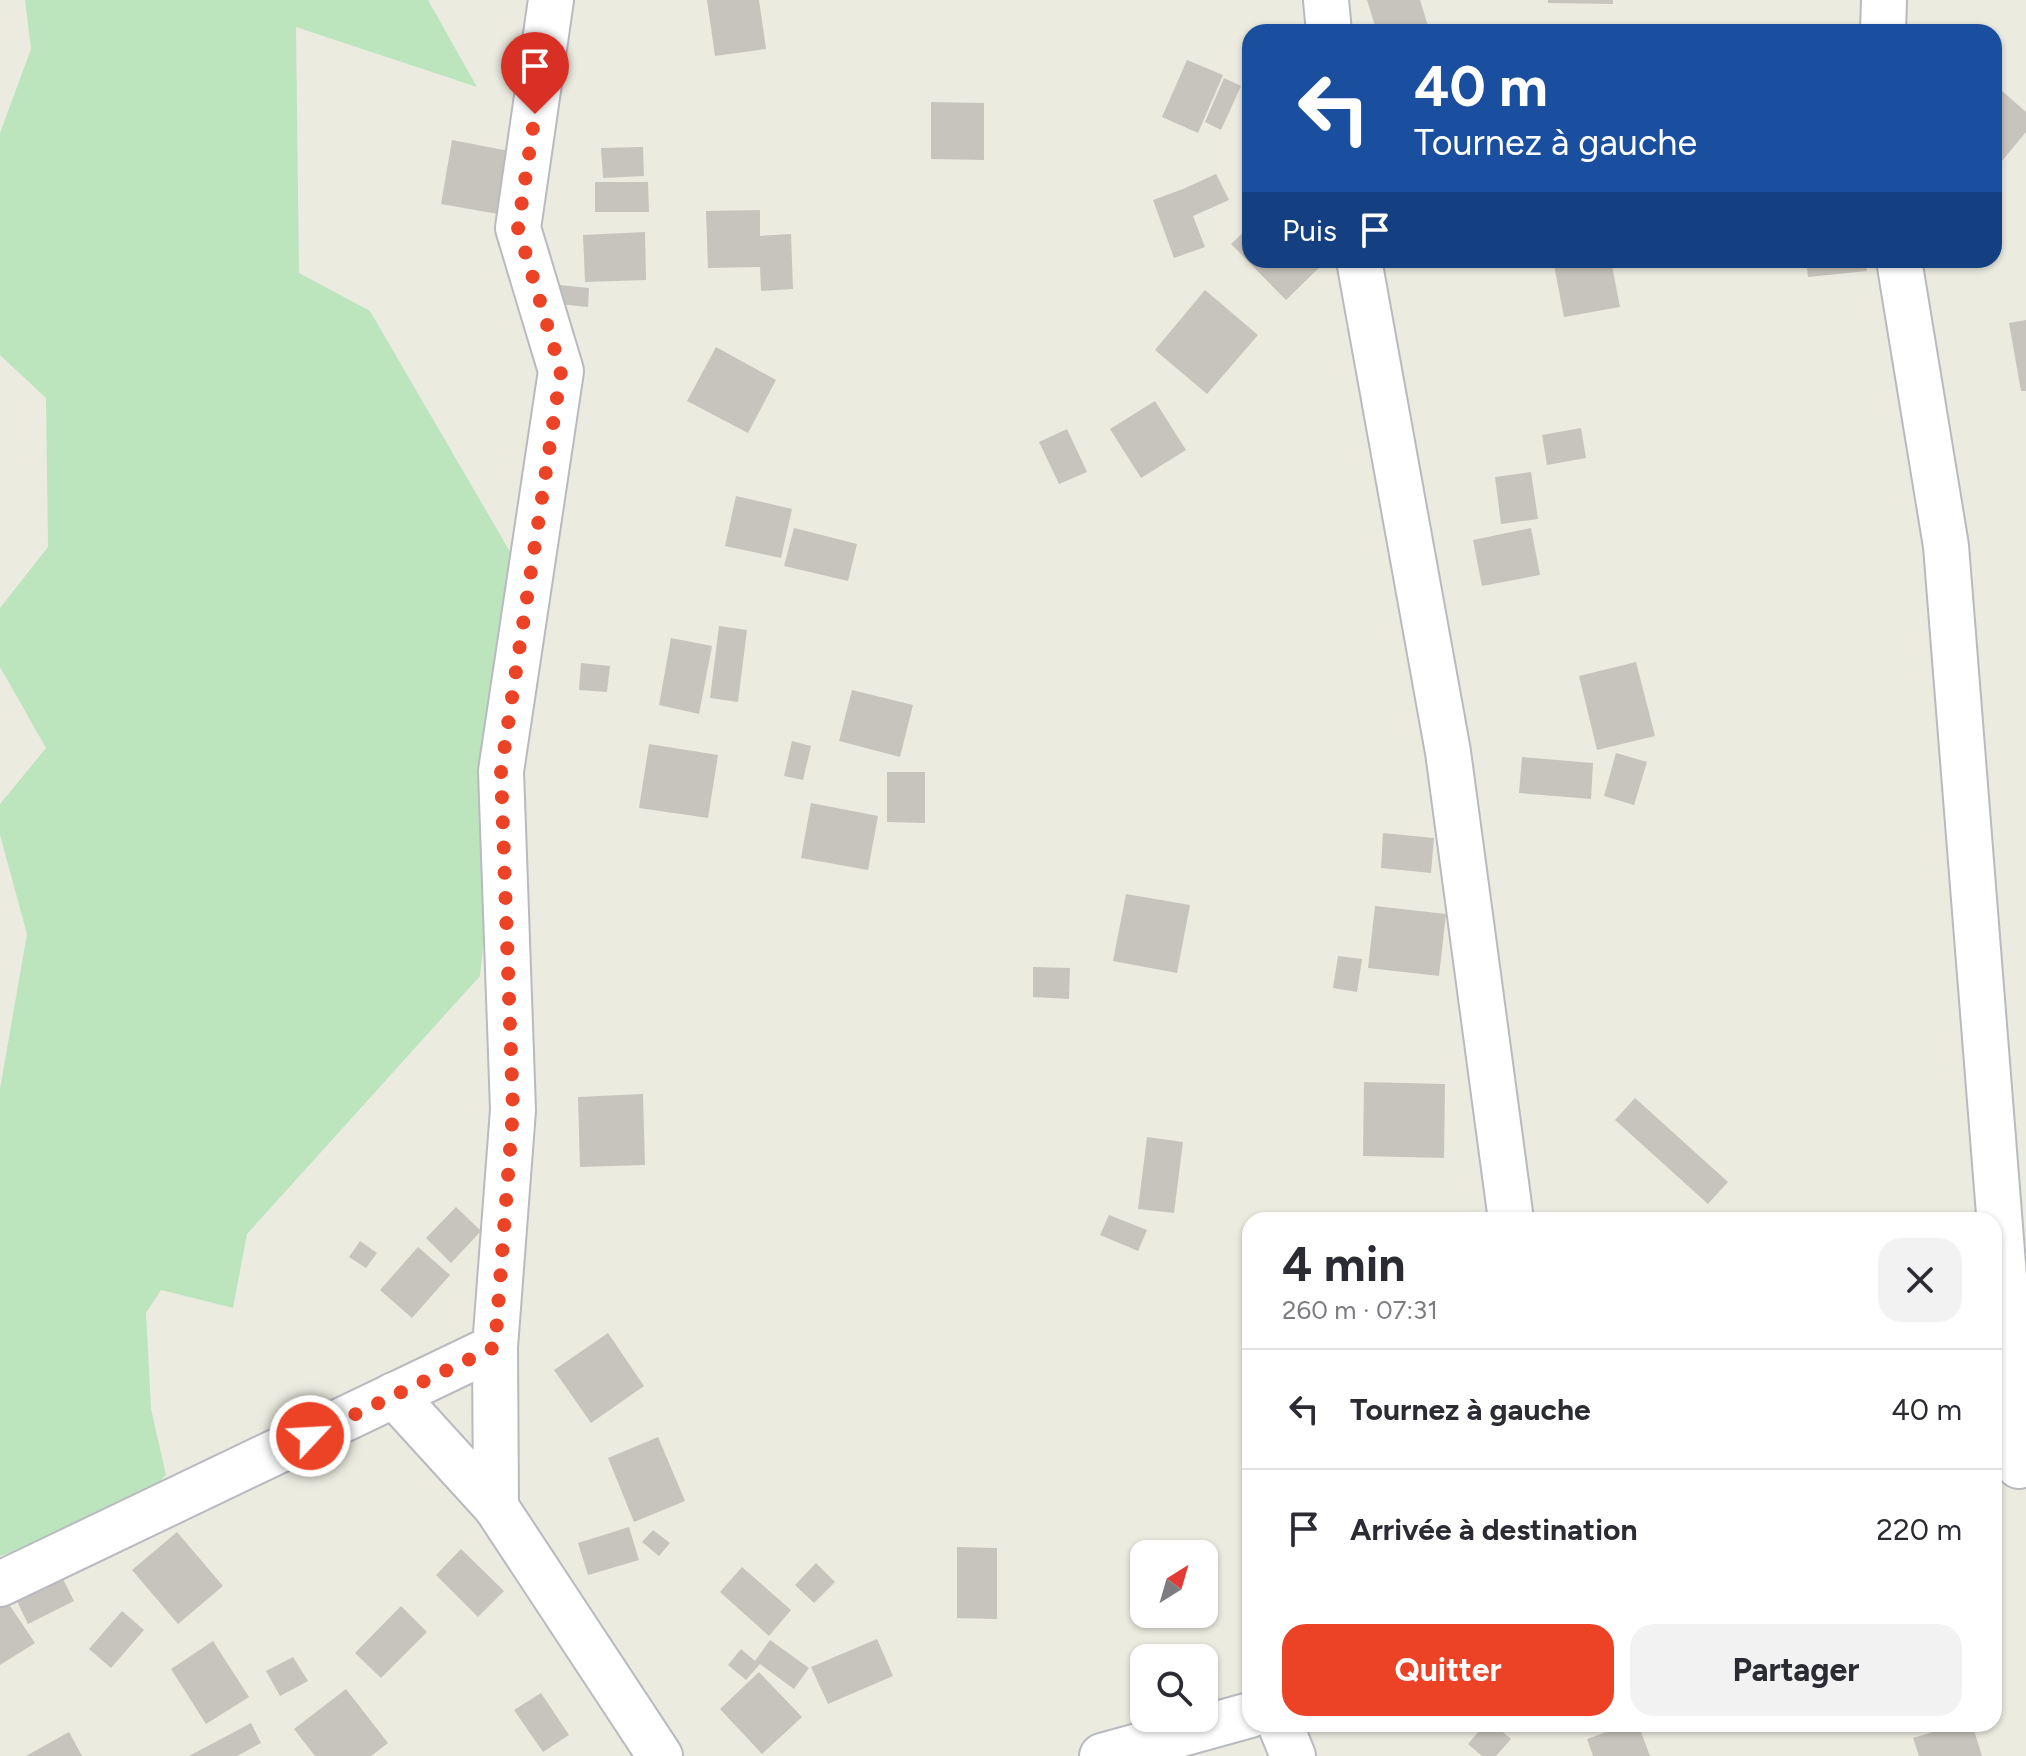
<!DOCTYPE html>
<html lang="fr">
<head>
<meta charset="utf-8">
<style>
	:root { --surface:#fff; --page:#f2f2f3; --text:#2b2b33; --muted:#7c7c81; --line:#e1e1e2; --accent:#ec4327 }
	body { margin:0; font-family:Figtree,sans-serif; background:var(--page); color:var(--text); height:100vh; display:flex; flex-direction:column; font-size:30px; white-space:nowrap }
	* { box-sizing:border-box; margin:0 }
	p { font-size:26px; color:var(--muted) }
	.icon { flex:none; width:44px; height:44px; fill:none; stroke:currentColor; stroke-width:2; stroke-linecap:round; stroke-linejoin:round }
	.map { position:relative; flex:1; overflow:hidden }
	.panel { position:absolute; left:1242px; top:1212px; width:760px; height:520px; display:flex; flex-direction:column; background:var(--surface); border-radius:24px; box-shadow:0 2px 6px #0004 }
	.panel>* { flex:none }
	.guide { position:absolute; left:1242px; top:24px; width:760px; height:244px; border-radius:24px; box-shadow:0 2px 6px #0004; background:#1a4fa0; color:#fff; overflow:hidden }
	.needle { width:52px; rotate:37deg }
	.fabs { position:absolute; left:1130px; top:1540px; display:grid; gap:16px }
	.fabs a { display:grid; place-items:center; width:88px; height:88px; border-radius:16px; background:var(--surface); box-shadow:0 2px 6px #0004; font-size:40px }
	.pin { position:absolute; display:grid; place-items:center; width:68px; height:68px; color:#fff; margin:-82px -34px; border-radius:50% 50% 50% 0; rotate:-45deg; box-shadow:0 0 8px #0007 }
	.pin .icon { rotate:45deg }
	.me { position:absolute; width:88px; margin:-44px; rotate:65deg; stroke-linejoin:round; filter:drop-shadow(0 0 6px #0008) }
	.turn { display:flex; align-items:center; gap:28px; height:168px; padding:0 40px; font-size:36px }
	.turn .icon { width:104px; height:104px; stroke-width:2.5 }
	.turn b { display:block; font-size:56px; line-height:68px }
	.then { display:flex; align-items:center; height:76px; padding:0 40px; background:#0003; gap:16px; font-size:30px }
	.round { display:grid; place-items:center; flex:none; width:84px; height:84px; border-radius:24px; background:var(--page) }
	.head { display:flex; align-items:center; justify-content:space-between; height:136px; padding:0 40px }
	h1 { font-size:48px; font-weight:700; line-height:60px }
	.primary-button { display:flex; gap:16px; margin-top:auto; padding:16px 40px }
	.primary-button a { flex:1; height:92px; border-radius:24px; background:var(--accent); color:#fff; font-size:32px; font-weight:700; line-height:92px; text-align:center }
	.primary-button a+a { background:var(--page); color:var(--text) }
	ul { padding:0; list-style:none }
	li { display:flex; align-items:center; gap:24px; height:120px; padding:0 40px; border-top:2px solid var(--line) }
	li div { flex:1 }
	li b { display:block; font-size:30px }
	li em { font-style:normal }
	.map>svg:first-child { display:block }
</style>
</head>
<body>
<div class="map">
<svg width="2026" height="1756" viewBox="0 0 2026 1756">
	<rect width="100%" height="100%" fill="#ecebe0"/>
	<path fill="#bce5be" d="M 25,0 L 428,0 L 477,87 L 296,27 L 299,273 L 370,311 L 523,574 L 480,976 L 247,1234 L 233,1308 L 161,1290 L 146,1313 L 151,1409 L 166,1475 L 140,1502 L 46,1542 L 0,1556 L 0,1089 L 27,934 L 0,835 L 0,804 L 46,748 L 0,667 L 0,608 L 48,547 L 46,398 L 0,355 L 0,133 L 31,49 Z"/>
	<g fill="#c7c4bd">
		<path d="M 707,0 L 759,0 L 766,49 L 715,56 Z"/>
		<path d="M 1367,0 L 1420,0 L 1429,29 L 1419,32 L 1377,32 Z"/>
		<path d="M 1548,0 L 1613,0 L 1613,4 L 1548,3 Z"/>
		<path d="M 1187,60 L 1223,75 L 1198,133 L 1162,117 Z"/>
		<path d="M 1224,78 L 1241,86 L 1221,130 L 1205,122 Z"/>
		<path d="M 1994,84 L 2026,112 L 2026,132 L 1996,168 L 1994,166 Z"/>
		<path d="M 931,102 L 984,103 L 984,160 L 931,159 Z"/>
		<path d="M 452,140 L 509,151 L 498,214 L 441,204 Z"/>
		<path d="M 643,147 L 644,176 L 603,178 L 601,148 Z"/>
		<path d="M 1216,174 L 1229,200 L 1193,216 L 1205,247 L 1174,258 L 1153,200 L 1183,189 Z"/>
		<path d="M 595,182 L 648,182 L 649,212 L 595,212 Z"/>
		<path d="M 760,210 L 760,236 L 791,234 L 793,289 L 761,291 L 760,267 L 708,268 L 706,211 Z"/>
		<path d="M 1250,226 L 1250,260 L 1321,260 L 1324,263 L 1286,300 L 1231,244 Z"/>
		<path d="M 645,232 L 646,280 L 585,282 L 583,235 Z"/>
		<path d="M 1553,260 L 1611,260 L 1620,307 L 1564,317 Z"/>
		<path d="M 1806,260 L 1865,260 L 1867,271 L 1808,277 Z"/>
		<path d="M 560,285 L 589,288 L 588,307 L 559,304 Z"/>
		<path d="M 1205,290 L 1258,335 L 1207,394 L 1155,350 Z"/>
		<path d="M 2026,320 L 2026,391 L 2021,391 L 2009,323 Z"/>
		<path d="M 716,347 L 776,380 L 748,433 L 687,401 Z"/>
		<path d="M 1155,401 L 1186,450 L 1141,478 L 1110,429 Z"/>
		<path d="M 1581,428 L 1586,458 L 1547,465 L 1542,435 Z"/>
		<path d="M 1067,429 L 1087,472 L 1059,484 L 1039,442 Z"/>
		<path d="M 1531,472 L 1538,519 L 1501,524 L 1495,477 Z"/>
		<path d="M 736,496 L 792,509 L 781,558 L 725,546 Z"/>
		<path d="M 794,528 L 857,544 L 848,581 L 784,566 Z"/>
		<path d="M 1531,528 L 1540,575 L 1482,586 L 1473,540 Z"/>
		<path d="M 719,626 L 747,630 L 738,702 L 710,698 Z"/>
		<path d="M 671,638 L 712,646 L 699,714 L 659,705 Z"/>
		<path d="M 1636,662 L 1655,736 L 1597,750 L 1579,676 Z"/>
		<path d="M 581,663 L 610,666 L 607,692 L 579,690 Z"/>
		<path d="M 852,690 L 913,705 L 900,757 L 839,741 Z"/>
		<path d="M 792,741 L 811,746 L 803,780 L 784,776 Z"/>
		<path d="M 649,744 L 718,755 L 708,818 L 639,808 Z"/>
		<path d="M 1616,753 L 1647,762 L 1634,805 L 1604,796 Z"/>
		<path d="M 1522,757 L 1593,763 L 1591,799 L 1519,793 Z"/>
		<path d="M 887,772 L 925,772 L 925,823 L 887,822 Z"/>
		<path d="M 811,803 L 878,816 L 868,870 L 801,858 Z"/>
		<path d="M 1383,833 L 1434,838 L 1431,873 L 1381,868 Z"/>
		<path d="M 1126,894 L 1190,905 L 1177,973 L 1113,961 Z"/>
		<path d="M 1375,906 L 1446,914 L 1439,976 L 1368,968 Z"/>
		<path d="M 1338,956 L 1362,959 L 1357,992 L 1333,988 Z"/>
		<path d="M 1033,967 L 1070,968 L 1069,999 L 1033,997 Z"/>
		<path d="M 1364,1082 L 1445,1084 L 1444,1158 L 1363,1156 Z"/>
		<path d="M 643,1094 L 645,1165 L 580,1167 L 578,1097 Z"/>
		<path d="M 1635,1098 L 1728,1182 L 1708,1204 L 1615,1120 Z"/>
		<path d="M 1147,1137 L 1183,1142 L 1174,1213 L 1138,1209 Z"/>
		<path d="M 456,1207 L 481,1231 L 451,1263 L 426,1238 Z"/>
		<path d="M 1109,1215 L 1147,1230 L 1138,1251 L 1100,1235 Z"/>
		<path d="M 360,1241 L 377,1253 L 366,1268 L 349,1257 Z"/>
		<path d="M 418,1247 L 450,1275 L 412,1318 L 380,1290 Z"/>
		<path d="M 608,1333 L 644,1386 L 591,1423 L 554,1370 Z"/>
		<path d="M 658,1437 L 685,1501 L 634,1522 L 608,1458 Z"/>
		<path d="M 629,1527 L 639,1560 L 588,1575 L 578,1543 Z"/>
		<path d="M 653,1530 L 670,1543 L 659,1556 L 642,1542 Z"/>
		<path d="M 177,1532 L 223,1586 L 178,1624 L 132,1570 Z"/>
		<path d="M 957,1547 L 997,1548 L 997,1619 L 957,1618 Z"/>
		<path d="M 461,1549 L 504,1591 L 478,1617 L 436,1575 Z"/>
		<path d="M 816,1563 L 835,1582 L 814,1603 L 795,1585 Z"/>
		<path d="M 56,1565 L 74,1601 L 28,1624 L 10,1587 Z"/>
		<path d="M 742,1567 L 791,1610 L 769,1636 L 720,1592 Z"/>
		<path d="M 2,1594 L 35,1643 L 0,1665 L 0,1595 Z"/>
		<path d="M 401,1606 L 427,1632 L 381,1678 L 355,1653 Z"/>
		<path d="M 122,1611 L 144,1630 L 111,1668 L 89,1649 Z"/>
		<path d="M 877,1639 L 893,1676 L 828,1704 L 811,1667 Z"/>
		<path d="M 770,1640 L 809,1668 L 794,1689 L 760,1664 L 746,1680 L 728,1665 L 741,1649 L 755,1661 Z"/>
		<path d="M 213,1641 L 249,1697 L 206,1724 L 171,1669 Z"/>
		<path d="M 293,1657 L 308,1681 L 280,1696 L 266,1671 Z"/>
		<path d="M 759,1672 L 802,1717 L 762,1754 L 720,1709 Z"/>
		<path d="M 346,1689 L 388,1743 L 371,1756 L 315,1756 L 294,1729 Z"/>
		<path d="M 541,1693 L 569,1735 L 543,1752 L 514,1710 Z"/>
		<path d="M 251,1723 L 261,1743 L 237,1756 L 189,1756 Z"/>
		<path d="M 1485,1724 L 1493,1724 L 1511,1739 L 1496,1756 L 1482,1756 L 1468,1744 Z"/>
		<path d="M 1628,1724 L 1638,1724 L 1650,1756 L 1593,1756 L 1587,1739 Z"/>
		<path d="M 1959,1724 L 1972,1724 L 1982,1756 L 1919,1756 L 1913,1738 Z"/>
		<path d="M 69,1732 L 82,1756 L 26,1756 Z"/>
	</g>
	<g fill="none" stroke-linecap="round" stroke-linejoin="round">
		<g stroke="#b8bac0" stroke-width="48">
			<g id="minor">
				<path d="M 1326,0 L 1329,32"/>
				<path d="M 1883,32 L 1884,0"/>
				<path d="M 1359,260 L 1448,752 L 1511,1220"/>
				<path d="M 1899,260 L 1946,546 L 2019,1466"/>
				<path d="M 495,1347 L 496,1507 L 660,1756"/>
				<path d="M 394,1395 L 496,1507"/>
				<path d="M 0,1584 L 495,1347 L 513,1110 L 501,771 L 561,371 L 518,228 L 551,0"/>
				<path d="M 1280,1724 L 1293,1756"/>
				<path d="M 1102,1756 L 1250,1715"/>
			</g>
		</g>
		<use href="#minor" stroke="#fff" stroke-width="44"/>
	</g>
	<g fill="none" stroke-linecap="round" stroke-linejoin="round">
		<path stroke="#ec4327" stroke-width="14" stroke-dasharray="0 25.2" d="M 310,1436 L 495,1347 L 513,1110 L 501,771 L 561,371 L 518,228 L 535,114"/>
	</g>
</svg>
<div class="fabs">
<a><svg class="needle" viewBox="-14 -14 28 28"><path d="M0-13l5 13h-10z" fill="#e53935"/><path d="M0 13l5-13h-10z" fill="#7c7c81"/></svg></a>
<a><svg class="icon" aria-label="search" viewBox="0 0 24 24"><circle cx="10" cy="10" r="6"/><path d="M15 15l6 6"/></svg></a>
</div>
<div class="pin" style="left:535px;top:114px;background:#d93025"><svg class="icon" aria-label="arrive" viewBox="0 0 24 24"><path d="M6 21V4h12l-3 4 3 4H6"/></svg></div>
<svg class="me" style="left:310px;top:1436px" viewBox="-20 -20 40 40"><circle r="17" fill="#ec4327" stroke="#fff" stroke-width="3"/><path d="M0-11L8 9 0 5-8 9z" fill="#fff"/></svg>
<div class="guide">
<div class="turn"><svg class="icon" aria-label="left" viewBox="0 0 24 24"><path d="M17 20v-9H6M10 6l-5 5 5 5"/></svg><div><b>40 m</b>Tournez à gauche</div></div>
<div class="then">Puis<svg class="icon" aria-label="arrive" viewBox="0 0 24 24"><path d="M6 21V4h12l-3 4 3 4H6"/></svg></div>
</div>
<section class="panel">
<div class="head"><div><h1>4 min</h1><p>260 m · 07:31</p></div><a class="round"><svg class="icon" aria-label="close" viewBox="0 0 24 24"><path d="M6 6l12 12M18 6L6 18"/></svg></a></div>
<ul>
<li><svg class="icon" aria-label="left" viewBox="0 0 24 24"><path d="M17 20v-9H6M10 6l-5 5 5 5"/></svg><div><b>Tournez à gauche</b></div><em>40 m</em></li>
<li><svg class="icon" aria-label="arrive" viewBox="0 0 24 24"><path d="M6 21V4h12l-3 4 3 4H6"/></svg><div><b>Arrivée à destination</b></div><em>220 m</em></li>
</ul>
<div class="primary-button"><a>Quitter</a><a>Partager</a></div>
</section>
</div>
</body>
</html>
